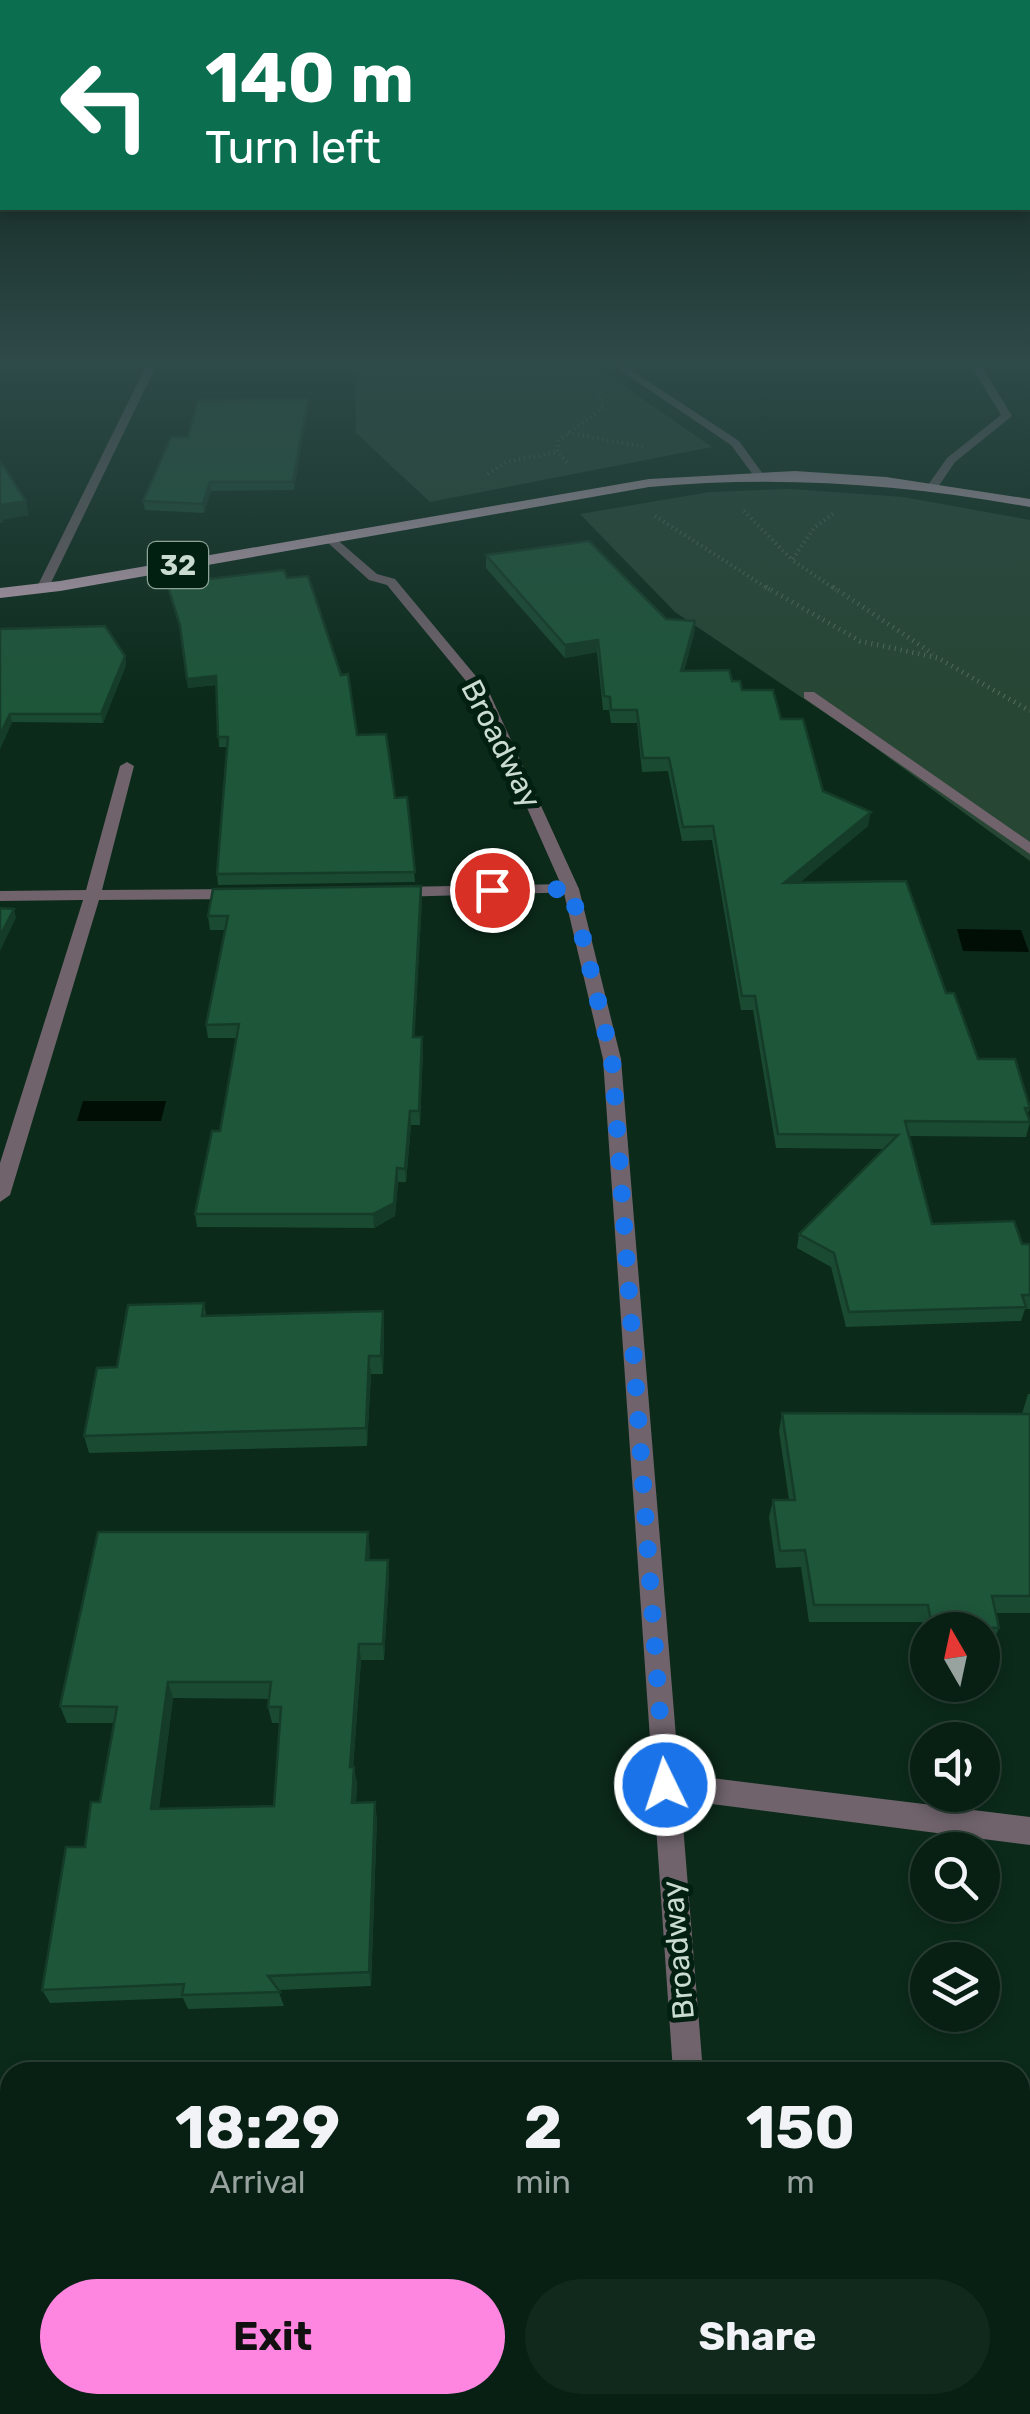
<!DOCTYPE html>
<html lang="en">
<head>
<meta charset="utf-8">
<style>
	:root { --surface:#082014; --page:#11281d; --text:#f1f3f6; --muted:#98a3a0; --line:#293e34; --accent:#fe86e1 }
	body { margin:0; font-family:Rubik,sans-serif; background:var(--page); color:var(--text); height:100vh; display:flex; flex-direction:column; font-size:38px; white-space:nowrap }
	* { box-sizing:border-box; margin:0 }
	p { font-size:32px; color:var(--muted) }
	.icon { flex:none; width:55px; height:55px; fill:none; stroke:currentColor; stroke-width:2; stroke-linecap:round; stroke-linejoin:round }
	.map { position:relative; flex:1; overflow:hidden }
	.side { position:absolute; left:0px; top:2062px; width:1030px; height:352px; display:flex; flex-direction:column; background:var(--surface); border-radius:30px 30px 0 0; box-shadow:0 5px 15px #0003,0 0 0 2px var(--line) }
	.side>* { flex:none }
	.guide { position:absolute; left:0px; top:0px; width:1030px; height:210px; box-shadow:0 5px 15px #0003,0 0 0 2px var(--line); background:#0b6e4f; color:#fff; overflow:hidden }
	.needle { width:65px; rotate:351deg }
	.controls { position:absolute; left:910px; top:1612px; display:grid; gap:20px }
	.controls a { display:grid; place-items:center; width:90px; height:90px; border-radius:50%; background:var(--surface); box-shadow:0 5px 15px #0003,0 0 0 2px var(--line); font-size:50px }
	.pin { position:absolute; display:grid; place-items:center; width:85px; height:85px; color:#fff; margin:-42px; border:5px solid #fff; border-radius:50%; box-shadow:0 2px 10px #0007 }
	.me { position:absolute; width:110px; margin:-55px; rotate:356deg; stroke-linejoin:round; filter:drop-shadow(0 0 8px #0008) }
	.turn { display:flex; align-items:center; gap:35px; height:210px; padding:0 40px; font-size:45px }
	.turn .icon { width:130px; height:130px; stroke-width:2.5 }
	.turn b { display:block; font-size:70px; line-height:85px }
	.eta { display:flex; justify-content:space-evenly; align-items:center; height:170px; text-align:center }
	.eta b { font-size:60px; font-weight:700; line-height:70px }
	.primary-button { display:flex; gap:20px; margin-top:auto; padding:20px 40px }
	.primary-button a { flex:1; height:115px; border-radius:60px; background:var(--accent); color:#111; font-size:40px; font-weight:700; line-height:115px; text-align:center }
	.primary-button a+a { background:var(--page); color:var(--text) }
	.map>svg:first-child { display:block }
</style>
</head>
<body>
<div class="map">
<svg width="1030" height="2414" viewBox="0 0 1030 2414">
	<rect width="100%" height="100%" fill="#0b2a1a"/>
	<g fill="#274634">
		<path d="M 340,360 L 586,360 L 712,447 L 430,502 L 356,433 L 355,374 Z"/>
		<path d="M 790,489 L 903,497 L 1030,520 L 1030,861 L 859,736 L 675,612 L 580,514 L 710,492 Z"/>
	</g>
	<g fill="#010e06">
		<path d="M 957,929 L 1021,930 L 1029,952 L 963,951 Z"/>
		<path d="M 83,1101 L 166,1101 L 161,1121 L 77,1121 Z"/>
	</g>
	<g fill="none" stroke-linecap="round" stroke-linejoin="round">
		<g stroke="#546e60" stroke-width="4" stroke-dasharray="1 4" stroke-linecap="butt">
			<path d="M 555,360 L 582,379"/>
			<path d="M 568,433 L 644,447"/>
			<path d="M 567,462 L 557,452 L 559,440 L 604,407 L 599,394"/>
			<path d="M 488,474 L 506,462 L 557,452"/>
			<path d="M 744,511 L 792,560"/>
			<path d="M 833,514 L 814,528 L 792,560 L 836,590"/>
			<path d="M 655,516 L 770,590"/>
		</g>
		<g stroke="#546e60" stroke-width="5" stroke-dasharray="1 5" stroke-linecap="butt">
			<path d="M 766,587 L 860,641 L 938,658 L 1030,711"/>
			<path d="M 833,587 L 933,654"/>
		</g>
		<g fill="#70636c" fill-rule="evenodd">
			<path d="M 804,692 L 814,692 L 1030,842 L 1030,854 L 804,698 Z"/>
			<path d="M 127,762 L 134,766 L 102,890 L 238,889 L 246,894 L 238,899 L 99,900 L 10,1195 L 0,1202 L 0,1163 L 83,900 L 0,901 L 0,891 L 86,890 L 120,766 Z"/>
			<path d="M 571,884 L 579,889 L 577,892 L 397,897 L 389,892 L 397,887 Z"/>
		</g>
		<g fill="#70636c" fill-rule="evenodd">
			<path d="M 149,360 L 159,360 L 48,589 L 38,592 L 36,589 Z"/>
			<path d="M 605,360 L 616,360 L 739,441 L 763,474 L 762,476 L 754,476 L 731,445 Z"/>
			<path d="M 968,360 L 978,360 L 1012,416 L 955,462 L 938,487 L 930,487 L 928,485 L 947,458 L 1001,415 Z"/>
			<path d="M 326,537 L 334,537 L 377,574 L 395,579 L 489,692 L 579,889 L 621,1059 L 679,1774 L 1030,1817 L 1030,1845 L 681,1800 L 703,2072 L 673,2072 L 603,1059 L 563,889 L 476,693 L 387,585 L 369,580 L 326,541 Z"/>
			<path d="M 697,2405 L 731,2405 L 732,2414 L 698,2414 Z"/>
		</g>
		<path fill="#bea4b6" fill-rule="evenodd" d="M 795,471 L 886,477 L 1030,499 L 1030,507 C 902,484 779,475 649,487 L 60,591 L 0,598 L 0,588 L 60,581 L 649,479 Z"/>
	</g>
	<g fill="#1a4a32" fill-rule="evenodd">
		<path d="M 308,407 L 294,490 L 211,491 L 204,513 L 145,510 L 143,501 L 188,437 Z"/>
		<path d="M 486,555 L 666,619 L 695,621 L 694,634 L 684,671 L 732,681 L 781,719 L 823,791 L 868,826 L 799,883 L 946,993 L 978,1059 L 1030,1108 L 1027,1115 L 1030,1122 L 1026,1137 L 909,1136 L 932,1224 L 1022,1244 L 1030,1244 L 1030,1309 L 1025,1309 L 1021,1321 L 846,1327 L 831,1267 L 797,1248 L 799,1234 L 884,1149 L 776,1148 L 753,1010 L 741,1010 L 712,840 L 682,841 L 668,771 L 642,772 L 637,723 L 611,723 L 609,710 L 603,710 L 597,652 L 565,658 L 486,568 Z"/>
		<path d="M 167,584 L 357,735 L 395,798 L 407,797 L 415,882 L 218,885 L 217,874 L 227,747 L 219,747 L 216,685 L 188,688 L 181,633 Z"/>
		<path d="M 0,629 L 125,656 L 126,665 L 103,723 L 12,722 L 0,749 Z"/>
		<path d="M 422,900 L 414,1037 L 423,1050 L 420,1125 L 411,1125 L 406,1182 L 398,1182 L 395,1216 L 374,1228 L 197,1227 L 195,1214 L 220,1131 L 236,1038 L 208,1038 L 206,1025 L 225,930 L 210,930 L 208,916 Z"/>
		<path d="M 204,1303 L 206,1316 L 383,1311 L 384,1329 L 383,1374 L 371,1374 L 367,1446 L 89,1453 L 84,1436 L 117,1367 Z"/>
		<path d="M 1028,1394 L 1030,1394 L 1030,1613 L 996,1613 L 999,1628 L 992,1644 L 982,1644 L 982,1630 L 928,1630 L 928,1644 L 926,1644 L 922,1622 L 809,1622 L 801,1567 L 776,1568 L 769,1517 L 773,1500 L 789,1500 L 779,1431 L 782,1413 L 1022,1414 Z"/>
		<path d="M 370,1549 L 369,1560 L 388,1560 L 389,1577 L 384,1660 L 361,1660 L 353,1767 L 357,1783 L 356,1803 L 377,1818 L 371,1986 L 278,1990 L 284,2006 L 188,2009 L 183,1998 L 50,2003 L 42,1990 L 85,1847 L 100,1802 L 114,1723 L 67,1723 L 60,1706 ZM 173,1698 L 269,1699 L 268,1707 L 272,1723 L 280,1723 L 274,1806 L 159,1808 Z"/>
		<path d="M 10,2175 L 10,2343 L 0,2343 L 0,2204 L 5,2204 Z"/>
		<path d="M 939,2405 L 1020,2405 L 1030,2414 L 940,2414 Z"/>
	</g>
	<g fill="#153c29">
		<path d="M 308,399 L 308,407 L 294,490 L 293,482 Z"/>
		<path d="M 210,482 L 211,491 L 204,513 L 203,504 Z"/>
		<path d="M 26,501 L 29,515 L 3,520 L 3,523 L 0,523 L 0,505 Z"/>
		<path d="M 695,621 L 694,634 L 680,684 L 681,671 Z"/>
		<path d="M 598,640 L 597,652 L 565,658 L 565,645 Z"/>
		<path d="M 125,656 L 126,665 L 103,723 L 101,714 Z"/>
		<path d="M 216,676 L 217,685 L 188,688 L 187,679 Z"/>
		<path d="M 10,714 L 12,722 L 0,749 L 0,735 Z"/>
		<path d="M 871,812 L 868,826 L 782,897 L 784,883 Z"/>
		<path d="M 421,886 L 422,900 L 414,1051 L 413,1037 Z"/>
		<path d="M 14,909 L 16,918 L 0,951 L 0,936 Z"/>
		<path d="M 422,1037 L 423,1050 L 420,1125 L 419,1111 Z"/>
		<path d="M 410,1111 L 411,1125 L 406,1182 L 405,1169 Z"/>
		<path d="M 397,1168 L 398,1182 L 395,1216 L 374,1228 L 373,1214 Z"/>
		<path d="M 383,1311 L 384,1329 L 383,1374 L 381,1356 Z"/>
		<path d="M 369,1356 L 371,1374 L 367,1446 L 366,1428 Z"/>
		<path d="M 368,1532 L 370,1549 L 368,1577 L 366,1560 Z"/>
		<path d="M 388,1560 L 389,1577 L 384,1660 L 383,1644 Z"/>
		<path d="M 359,1644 L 361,1660 L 352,1783 L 350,1767 Z"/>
		<path d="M 168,1682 L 173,1698 L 157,1824 L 151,1809 Z"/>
		<path d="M 354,1767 L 357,1783 L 355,1818 L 352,1803 Z"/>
		<path d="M 375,1802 L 377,1818 L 371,1986 L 369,1972 Z"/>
	</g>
	<g fill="#1e563a" stroke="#153c29" stroke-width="2.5" fill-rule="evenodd">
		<path d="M 308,399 L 293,482 L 210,482 L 203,504 L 143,501 L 171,437 L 188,437 L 198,400 Z"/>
		<path d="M 0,461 L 26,501 L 0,505 Z"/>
		<path d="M 589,541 L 666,619 L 695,621 L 681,671 L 729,670 L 732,681 L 740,681 L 742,690 L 773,690 L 781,719 L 803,719 L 823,791 L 871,812 L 784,883 L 906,881 L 946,993 L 954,993 L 978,1059 L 1015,1059 L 1030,1108 L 1025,1108 L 1030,1122 L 905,1121 L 932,1224 L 1014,1221 L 1022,1244 L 1030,1244 L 1030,1295 L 1022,1295 L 1026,1307 L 849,1312 L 834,1253 L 799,1234 L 898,1135 L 778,1134 L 755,996 L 742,996 L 713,826 L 683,827 L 669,758 L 643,758 L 637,710 L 611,710 L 610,697 L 604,696 L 598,640 L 565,645 L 486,555 Z"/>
		<path d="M 284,570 L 287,578 L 308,576 L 341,675 L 348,674 L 357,735 L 386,734 L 395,798 L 407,797 L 415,872 L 217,874 L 228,737 L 218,737 L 216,676 L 187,679 L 180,625 L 167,584 Z"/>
		<path d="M 105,626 L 125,656 L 101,714 L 10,714 L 0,735 L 0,629 Z"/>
		<path d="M 421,886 L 413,1037 L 422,1037 L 419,1111 L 410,1111 L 405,1169 L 397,1168 L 394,1203 L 373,1214 L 195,1214 L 212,1131 L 220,1131 L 239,1024 L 206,1025 L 228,916 L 208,916 L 213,889 Z"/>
		<path d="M 0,908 L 14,909 L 0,936 Z"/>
		<path d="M 204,1303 L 202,1316 L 383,1311 L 381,1356 L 369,1356 L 366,1428 L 84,1436 L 97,1368 L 117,1367 L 128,1305 Z"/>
		<path d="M 782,1413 L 1030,1414 L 1030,1596 L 992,1596 L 999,1628 L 932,1627 L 928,1605 L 814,1605 L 805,1550 L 780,1551 L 773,1500 L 795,1500 Z"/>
		<path d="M 98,1532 L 368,1532 L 366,1560 L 388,1560 L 383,1644 L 359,1644 L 350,1767 L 354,1767 L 352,1803 L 375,1802 L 369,1972 L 268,1976 L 280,1992 L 182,1995 L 184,1984 L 42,1990 L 66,1847 L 85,1847 L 91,1802 L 100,1802 L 117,1707 L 60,1706 ZM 168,1682 L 271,1682 L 268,1707 L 281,1707 L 274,1806 L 151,1809 Z"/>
		<path d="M 333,2065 L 338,2072 L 325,2072 Z"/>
		<path d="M 1020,2123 L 1030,2124 L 1030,2414 L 950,2414 L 949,2405 L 1020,2405 Z"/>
		<path d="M 10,2175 L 10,2333 L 0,2334 L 0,2204 L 5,2204 Z"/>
	</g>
	<linearGradient id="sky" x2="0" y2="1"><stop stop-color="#06170e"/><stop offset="0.52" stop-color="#2e4a49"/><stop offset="1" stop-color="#2e4a49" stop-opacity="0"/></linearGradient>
	<rect width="1030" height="698" fill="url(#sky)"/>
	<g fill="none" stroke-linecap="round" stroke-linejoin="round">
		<path stroke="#1a73e8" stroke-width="18" stroke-dasharray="0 32.4" d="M 492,890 L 571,889 L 612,1059 L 665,1785"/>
	</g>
	<g text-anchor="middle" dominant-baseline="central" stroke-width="10" stroke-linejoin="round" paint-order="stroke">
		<rect fill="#022011" stroke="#8ea397" stroke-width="2.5" x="148" y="542" width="60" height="46" rx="8"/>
		<g font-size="28" font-weight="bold" fill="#cadbd0">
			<text x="178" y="565">32</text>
		</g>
		<g font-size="30" fill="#cadbd0" stroke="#022011">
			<text transform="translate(501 744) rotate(63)">Broadway</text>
			<text transform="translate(678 1950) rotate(-95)">Broadway</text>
		</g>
	</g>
</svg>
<div class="controls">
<a><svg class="needle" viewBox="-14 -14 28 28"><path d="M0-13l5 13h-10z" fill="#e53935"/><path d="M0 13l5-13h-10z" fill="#98a3a0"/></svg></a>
<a><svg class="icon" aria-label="sound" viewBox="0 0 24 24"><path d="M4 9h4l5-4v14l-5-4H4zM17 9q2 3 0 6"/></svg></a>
<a><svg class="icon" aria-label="search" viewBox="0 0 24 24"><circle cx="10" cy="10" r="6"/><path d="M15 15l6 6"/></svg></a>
<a><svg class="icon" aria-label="layers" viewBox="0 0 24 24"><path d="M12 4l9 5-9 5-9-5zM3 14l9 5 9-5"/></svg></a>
</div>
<div class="pin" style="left:492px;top:890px;background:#d93025"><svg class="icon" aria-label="arrive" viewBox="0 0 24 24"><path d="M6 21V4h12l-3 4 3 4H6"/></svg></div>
<svg class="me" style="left:665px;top:1785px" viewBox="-20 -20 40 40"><circle r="17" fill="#1a73e8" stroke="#fff" stroke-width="3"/><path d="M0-11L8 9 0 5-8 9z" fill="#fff"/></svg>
<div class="guide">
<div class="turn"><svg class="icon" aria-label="left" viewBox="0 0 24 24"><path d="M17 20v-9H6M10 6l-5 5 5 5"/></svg><div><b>140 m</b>Turn left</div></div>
</div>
<section class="side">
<div class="eta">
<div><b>18:29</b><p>Arrival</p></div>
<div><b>2</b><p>min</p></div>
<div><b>150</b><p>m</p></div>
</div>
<div class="primary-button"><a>Exit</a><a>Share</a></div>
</section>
</div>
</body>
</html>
